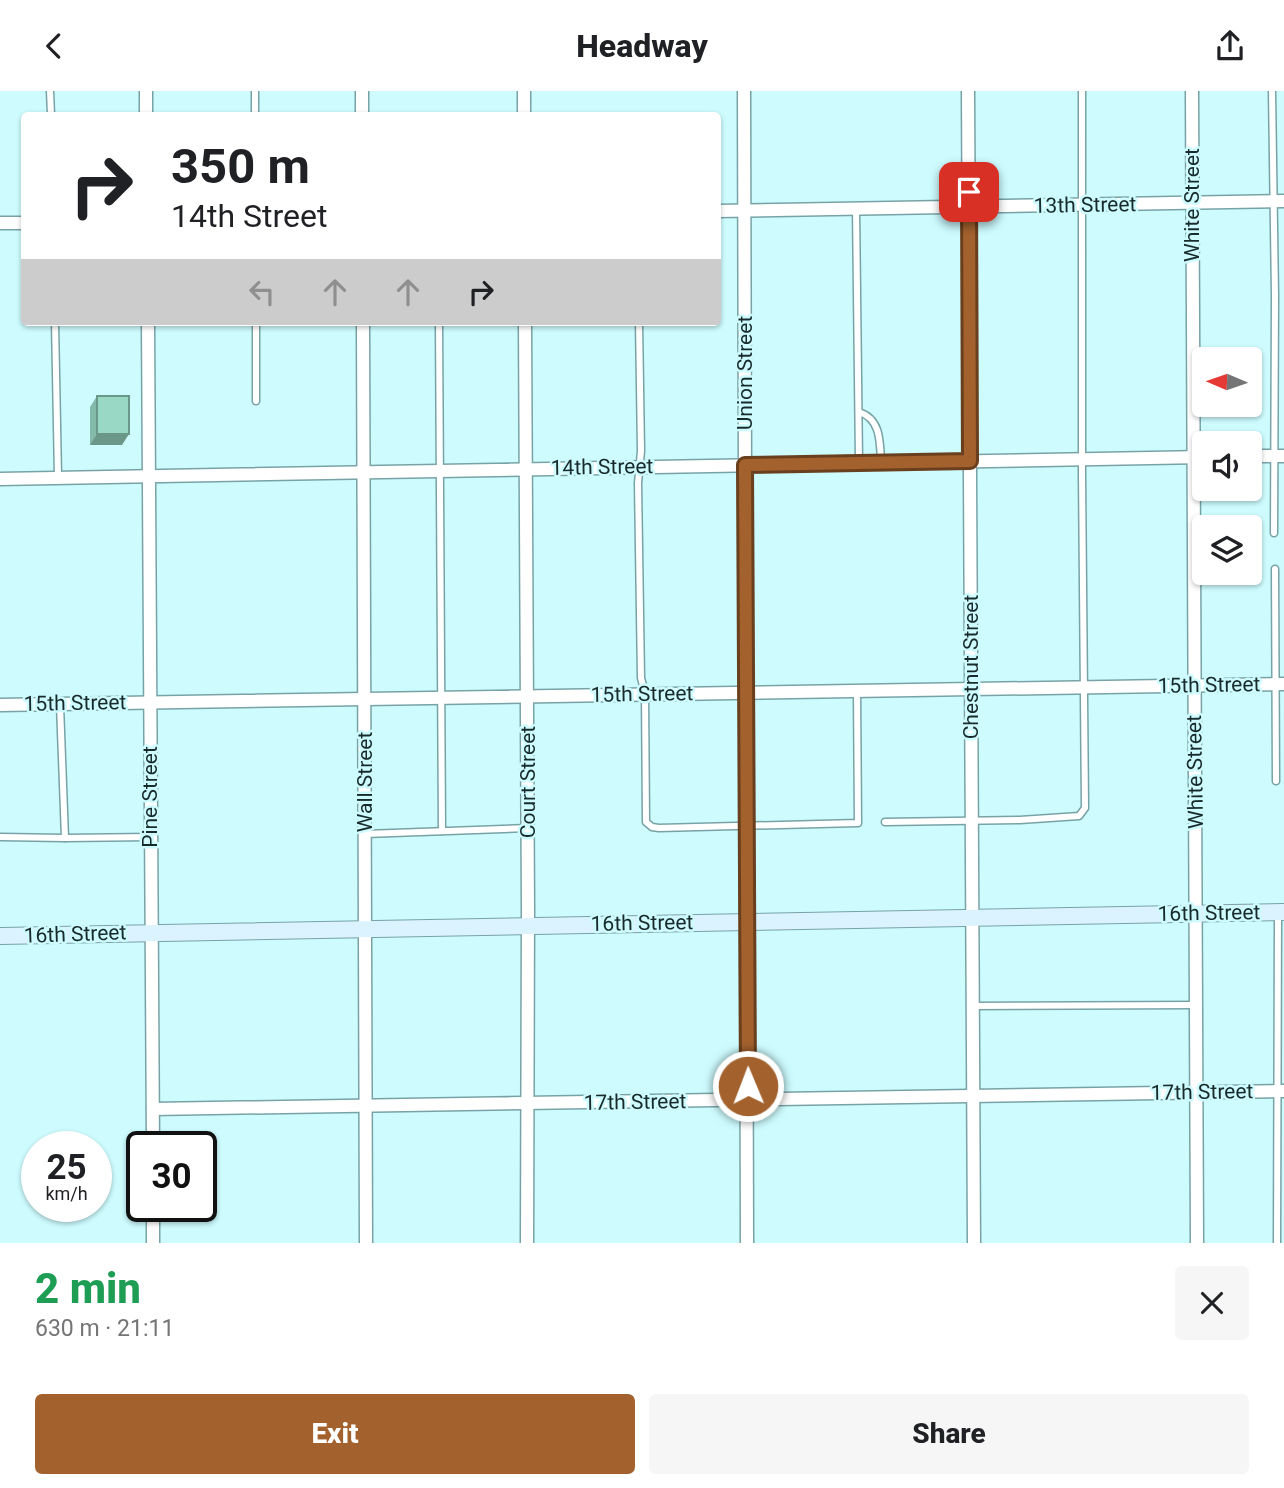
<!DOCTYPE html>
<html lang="en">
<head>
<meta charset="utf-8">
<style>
	:root { --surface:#fff; --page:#f6f6f6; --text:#202124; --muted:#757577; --accent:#a3612d }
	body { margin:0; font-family:Roboto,sans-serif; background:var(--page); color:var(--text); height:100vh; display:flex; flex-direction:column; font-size:26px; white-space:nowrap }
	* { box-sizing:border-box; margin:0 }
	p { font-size:23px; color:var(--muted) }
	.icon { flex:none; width:38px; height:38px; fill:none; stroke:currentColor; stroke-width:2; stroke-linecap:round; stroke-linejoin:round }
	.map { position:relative; height:1152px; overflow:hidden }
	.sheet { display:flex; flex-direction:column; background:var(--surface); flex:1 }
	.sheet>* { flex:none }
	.guide { position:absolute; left:21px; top:21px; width:700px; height:214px; border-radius:7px; box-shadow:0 2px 5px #0004; background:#fff; color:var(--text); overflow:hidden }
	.needle { width:46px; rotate:272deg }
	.fabs { position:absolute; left:1192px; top:256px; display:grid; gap:14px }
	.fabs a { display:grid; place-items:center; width:70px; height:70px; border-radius:7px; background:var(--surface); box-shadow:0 2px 5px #0004; font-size:35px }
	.speed { position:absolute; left:21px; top:1040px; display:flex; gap:14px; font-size:35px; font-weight:700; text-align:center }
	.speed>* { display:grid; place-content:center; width:91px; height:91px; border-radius:50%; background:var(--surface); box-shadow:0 2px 5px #0004; line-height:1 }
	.speed small { font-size:18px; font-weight:400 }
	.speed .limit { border:4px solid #111; border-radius:10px; background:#fff; color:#111 }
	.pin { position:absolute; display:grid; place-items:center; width:60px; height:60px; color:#fff; margin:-30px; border-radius:14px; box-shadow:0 4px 10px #0006 }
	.me { position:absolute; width:77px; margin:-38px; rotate:359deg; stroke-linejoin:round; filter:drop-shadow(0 0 5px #0008) }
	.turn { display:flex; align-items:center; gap:24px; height:147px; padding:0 35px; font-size:32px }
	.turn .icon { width:91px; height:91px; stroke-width:2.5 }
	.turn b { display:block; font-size:49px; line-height:60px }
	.lanes { display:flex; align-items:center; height:66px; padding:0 35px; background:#0003; justify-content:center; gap:35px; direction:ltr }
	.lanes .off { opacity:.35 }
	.round { display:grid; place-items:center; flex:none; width:74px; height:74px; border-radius:7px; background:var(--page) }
	.headline { display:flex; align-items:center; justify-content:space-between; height:119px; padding:0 35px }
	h1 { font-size:42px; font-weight:800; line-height:52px; color:#1e9e55 }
	.primary-button { display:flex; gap:14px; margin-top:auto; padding:14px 35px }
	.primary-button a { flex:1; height:80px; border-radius:7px; background:var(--accent); color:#fff; font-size:28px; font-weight:800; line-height:80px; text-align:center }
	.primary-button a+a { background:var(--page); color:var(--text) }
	header { display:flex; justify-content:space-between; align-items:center; height:91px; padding:0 35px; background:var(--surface); font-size:32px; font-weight:800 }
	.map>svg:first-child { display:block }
</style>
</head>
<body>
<header><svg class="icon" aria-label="back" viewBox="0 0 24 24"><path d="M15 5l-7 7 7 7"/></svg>Headway<svg class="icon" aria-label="share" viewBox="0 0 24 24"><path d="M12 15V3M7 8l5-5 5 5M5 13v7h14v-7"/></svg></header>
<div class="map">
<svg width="1284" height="1152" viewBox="0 0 1284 1152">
	<rect width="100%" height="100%" fill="#cdfbfe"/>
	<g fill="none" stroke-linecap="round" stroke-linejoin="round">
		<g stroke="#78a3a6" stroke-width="9">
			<g id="lane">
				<path d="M 50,0 L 51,24"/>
				<path d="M 255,0 L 255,24"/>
				<path d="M 1272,0 L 1275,205 L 1274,442"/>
				<path d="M 856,117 L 859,371"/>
				<path d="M 55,231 L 58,386"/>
				<path d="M 256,231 L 256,310"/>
				<path d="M 439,231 L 442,740"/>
				<path d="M 639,231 L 641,360 L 638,392 L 641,587 L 645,602 L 646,731 L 652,736 L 659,737 L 858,732 L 857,600"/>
				<path d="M 859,321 C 881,328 880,351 881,371"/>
				<path d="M 1275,478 L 1276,690"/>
				<path d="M 60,614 L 65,747 L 151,746"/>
				<path d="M 885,731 L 1020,729 L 1079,725 L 1085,717 L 1082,384 L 1082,0"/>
				<path d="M 365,743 L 527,737"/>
				<path d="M 0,746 L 65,747"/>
				<path d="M 973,915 L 1197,914"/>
				<path d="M 1277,1152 L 1278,823"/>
			</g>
		</g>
		<g stroke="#78a3a6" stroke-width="15">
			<g id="street">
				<path d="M 146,0 L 146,24"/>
				<path d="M 362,0 L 362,24"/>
				<path d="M 524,0 L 524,24"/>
				<path d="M 744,0 L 747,1152"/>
				<path d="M 968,0 L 974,1152"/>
				<path d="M 1192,0 L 1197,1152"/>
				<path d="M 718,120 L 1284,110"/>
				<path d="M 0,132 L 24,132"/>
				<path d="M 148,231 L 153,1055"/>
				<path d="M 363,231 L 366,1152"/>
				<path d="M 525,231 L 528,820 L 527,1152"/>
				<path d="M 1250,365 L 1284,365"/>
				<path d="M 0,388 L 1204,366"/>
				<path d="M 0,614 L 1284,593"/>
				<path d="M 153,1018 L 1284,1000"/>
				<path d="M 153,1152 L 153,1115"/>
			</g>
		</g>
		<g stroke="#78a3a6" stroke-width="18">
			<path id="secondary" d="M 0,845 L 1284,821"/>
		</g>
		<use href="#lane" stroke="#fff" stroke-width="6"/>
		<use href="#street" stroke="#fff" stroke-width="12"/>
		<use href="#secondary" stroke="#dbf3fe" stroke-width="16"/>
	</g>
	<path fill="#84baa9" d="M 97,305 L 122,354 L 90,354 L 90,316 Z"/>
	<path fill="#6b9789" d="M 97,343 L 129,343 L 122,354 L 90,354 Z"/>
	<rect fill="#99d8c4" stroke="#6b9789" stroke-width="2" x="97" y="305" width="32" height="38"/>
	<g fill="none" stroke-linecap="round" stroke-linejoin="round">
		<g stroke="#6a3f1d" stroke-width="18">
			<path id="route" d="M 748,995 L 745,374 L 970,370 L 969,101"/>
		</g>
		<use href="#route" stroke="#a3612d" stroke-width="12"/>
	</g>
	<g text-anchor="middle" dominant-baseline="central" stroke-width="5" stroke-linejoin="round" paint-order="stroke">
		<g font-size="21" fill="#182a2b" stroke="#cdfbfe">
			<text transform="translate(1085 114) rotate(-1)">13th Street</text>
			<text transform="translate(1192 114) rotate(-90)">White Street</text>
			<text transform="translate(745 282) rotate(-90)">Union Street</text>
			<text transform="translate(602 376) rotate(-1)">14th Street</text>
			<text transform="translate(971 576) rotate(-90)">Chestnut Street</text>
			<text transform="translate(1209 594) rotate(-1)">15th Street</text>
			<text transform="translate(642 603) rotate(-1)">15th Street</text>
			<text transform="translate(75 612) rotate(-1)">15th Street</text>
			<text transform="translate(1195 681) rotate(-91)">White Street</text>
			<text transform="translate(365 691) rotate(-90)">Wall Street</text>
			<text transform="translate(528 691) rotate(-90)">Court Street</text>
			<text transform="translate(150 706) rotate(-90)">Pine Street</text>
			<text transform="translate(1209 822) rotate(-1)">16th Street</text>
			<text transform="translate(642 832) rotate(-1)">16th Street</text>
			<text transform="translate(75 843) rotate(-2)">16th Street</text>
			<text transform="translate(1202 1001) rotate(-1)">17th Street</text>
			<text transform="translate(635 1011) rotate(-1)">17th Street</text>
		</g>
	</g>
</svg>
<div class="fabs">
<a><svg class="needle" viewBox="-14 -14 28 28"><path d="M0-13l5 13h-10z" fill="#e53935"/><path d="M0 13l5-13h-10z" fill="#757577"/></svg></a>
<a><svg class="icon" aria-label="sound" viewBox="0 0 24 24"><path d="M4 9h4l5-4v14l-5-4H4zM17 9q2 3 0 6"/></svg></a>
<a><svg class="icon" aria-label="layers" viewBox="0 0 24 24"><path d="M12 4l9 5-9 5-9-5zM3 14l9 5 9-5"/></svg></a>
</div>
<div class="speed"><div>25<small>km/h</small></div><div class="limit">30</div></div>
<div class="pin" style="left:969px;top:101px;background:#d93025"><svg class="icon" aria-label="arrive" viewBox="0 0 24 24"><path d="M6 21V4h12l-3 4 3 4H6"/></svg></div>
<svg class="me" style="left:748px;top:995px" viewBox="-20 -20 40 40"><circle r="17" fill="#a3612d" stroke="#fff" stroke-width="3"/><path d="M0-11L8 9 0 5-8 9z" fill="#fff"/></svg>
<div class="guide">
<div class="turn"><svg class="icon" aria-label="right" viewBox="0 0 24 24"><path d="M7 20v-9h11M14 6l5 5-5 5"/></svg><div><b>350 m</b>14th Street</div></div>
<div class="lanes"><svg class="icon off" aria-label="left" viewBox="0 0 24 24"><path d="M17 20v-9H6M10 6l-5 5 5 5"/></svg><svg class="icon off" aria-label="ahead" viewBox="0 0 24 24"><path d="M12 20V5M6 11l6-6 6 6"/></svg><svg class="icon off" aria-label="ahead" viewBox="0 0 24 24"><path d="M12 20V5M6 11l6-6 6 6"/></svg><svg class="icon" aria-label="right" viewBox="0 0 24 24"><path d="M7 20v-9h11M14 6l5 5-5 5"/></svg></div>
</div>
</div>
<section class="sheet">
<div class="headline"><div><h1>2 min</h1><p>630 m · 21:11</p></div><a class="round"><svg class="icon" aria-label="close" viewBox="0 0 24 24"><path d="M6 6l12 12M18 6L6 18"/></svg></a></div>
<div class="primary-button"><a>Exit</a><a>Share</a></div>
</section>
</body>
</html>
